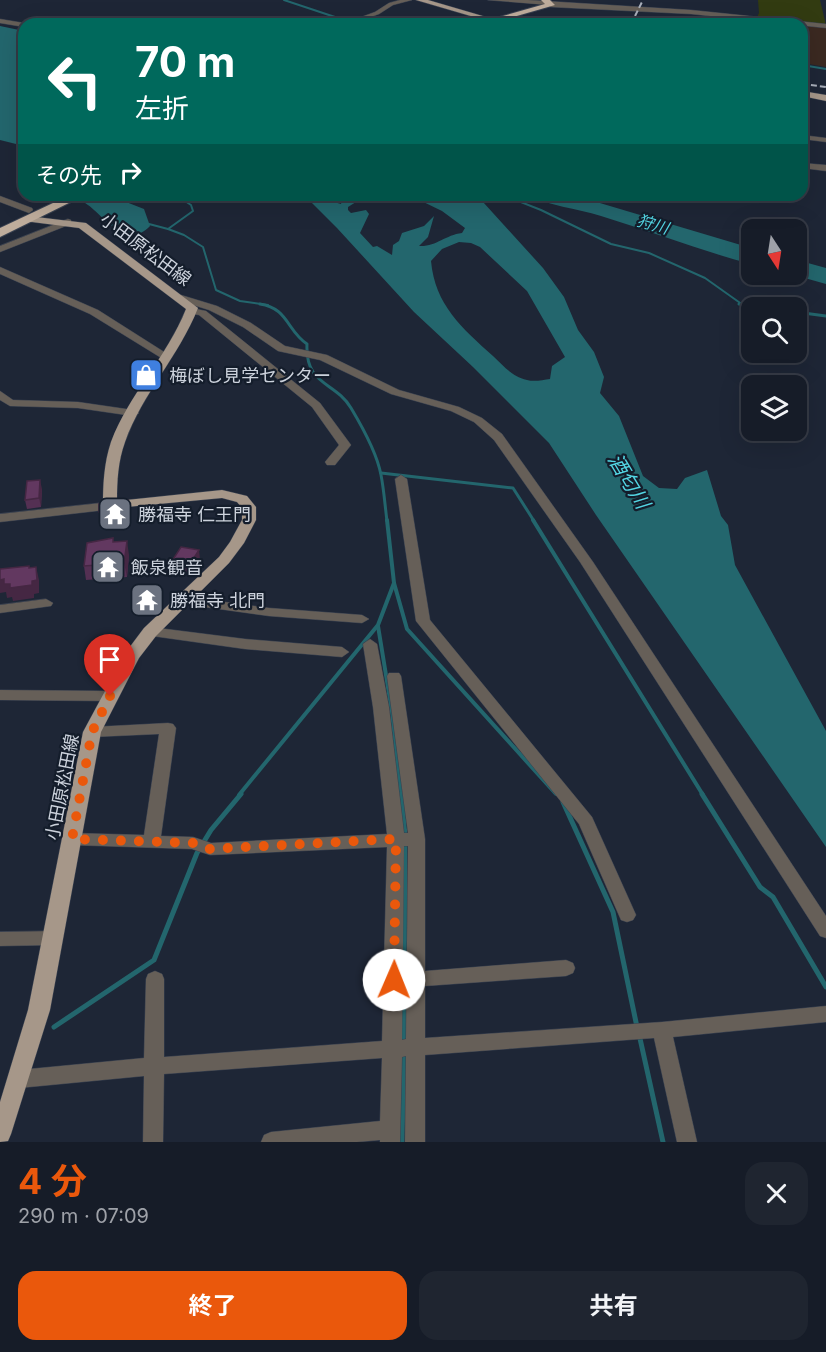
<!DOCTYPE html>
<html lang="ja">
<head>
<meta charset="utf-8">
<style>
	:root { --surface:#161c28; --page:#1f2530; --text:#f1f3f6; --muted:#9ea1a8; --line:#353a45; --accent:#ea580c }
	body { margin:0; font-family:Inter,"Noto Sans JP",sans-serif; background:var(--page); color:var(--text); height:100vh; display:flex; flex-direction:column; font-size:22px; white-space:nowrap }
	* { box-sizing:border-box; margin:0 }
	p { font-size:20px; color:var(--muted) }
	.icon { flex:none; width:33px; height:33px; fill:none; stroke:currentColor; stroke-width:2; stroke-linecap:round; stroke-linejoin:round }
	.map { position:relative; height:1142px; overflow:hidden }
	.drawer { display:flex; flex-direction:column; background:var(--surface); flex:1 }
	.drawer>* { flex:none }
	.hud { position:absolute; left:18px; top:18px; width:790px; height:183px; border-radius:18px; box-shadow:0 6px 24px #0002,0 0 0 2px var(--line); background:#00695c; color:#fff; overflow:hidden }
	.needle { width:39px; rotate:168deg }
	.controls { position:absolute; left:741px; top:219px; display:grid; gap:12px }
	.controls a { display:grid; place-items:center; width:66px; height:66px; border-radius:12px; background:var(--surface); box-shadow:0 6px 24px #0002,0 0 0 2px var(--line); font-size:30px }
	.pin { position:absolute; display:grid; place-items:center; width:51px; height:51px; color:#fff; margin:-62px -26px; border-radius:50% 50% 50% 0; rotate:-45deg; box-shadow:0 0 6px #0007 }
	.pin .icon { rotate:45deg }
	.me { position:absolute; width:66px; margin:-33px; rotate:1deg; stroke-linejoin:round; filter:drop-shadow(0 0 4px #0008) }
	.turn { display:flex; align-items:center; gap:21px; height:126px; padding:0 18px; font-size:27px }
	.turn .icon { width:78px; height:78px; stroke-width:2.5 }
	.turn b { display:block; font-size:42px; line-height:51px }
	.then { display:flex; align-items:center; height:57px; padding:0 18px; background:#0003; gap:12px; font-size:22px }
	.round { display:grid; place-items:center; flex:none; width:63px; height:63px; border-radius:18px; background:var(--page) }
	.head { display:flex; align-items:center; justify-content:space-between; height:102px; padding:0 18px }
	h1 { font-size:36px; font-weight:700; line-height:45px; color:var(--accent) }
	.button { display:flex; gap:12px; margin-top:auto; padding:12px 18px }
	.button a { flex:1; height:69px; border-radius:18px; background:var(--accent); color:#fff; font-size:24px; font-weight:700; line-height:69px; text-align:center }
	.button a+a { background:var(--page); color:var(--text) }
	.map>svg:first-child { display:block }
</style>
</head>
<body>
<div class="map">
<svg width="826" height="1142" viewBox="0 0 826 1142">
	<rect width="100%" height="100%" fill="#1e2636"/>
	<path fill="#3b2921" d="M 802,25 L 826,27 L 826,67 L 803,63 Z"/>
	<path fill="#323b11" d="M 758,0 L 820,0 L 826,25 L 756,19 L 759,13 Z"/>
	<g fill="#23666d" fill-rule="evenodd">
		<path d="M 0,26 L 24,31 L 24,146 L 0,140 Z"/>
		<path d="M 304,195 L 329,195 L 334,202 L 341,204 L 342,200 L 346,198 L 356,202 L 348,207 L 348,210 L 351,213 L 366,210 L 369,214 L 360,233 L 373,247 L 377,246 L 392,255 L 393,245 L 399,241 L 402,233 L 424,226 L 434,216 L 428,237 L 419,246 C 436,247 445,235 462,233 L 465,228 L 442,211 L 409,195 L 468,195 L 483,202 L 543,268 L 564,297 L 578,330 L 594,352 L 604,377 L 600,393 L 619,416 L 643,476 L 659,488 L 677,489 L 685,478 L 707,470 L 721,516 L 728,525 L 735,565 L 826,731 L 826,847 L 596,515 L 549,443 L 473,367 L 414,312 L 337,228 ZM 459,242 L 471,243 L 480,247 L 527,291 L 565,357 L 552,366 L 550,379 C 543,380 534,382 527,380 C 511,376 504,366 493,356 C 462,328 435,305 431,261 L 442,249 Z"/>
		<path d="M 526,195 L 573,195 L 751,248 L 751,264 C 701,251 651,231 601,216 C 576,208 549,206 526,195 Z"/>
		<path d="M 101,196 L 121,200 L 144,209 L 150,226 C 129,248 109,223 94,210 C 89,205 83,202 79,198 Z"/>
		<path d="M 797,260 L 826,268 L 826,284 L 794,275 L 796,274 Z"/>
	</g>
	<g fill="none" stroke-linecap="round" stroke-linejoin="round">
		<g stroke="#23666d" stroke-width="2">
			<path d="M 284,0 L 347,21"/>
			<path d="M 802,65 L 826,69"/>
			<path d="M 176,195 L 191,205 L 193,211 L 168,229 L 184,235 L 203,247 L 216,290 L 240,301 L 268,305"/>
			<path d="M 503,195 L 541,210 L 611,244 L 649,253 L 705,278 L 743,305"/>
			<path d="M 149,224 L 168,229"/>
		</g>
		<g stroke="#23666d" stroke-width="3">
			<path d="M 260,304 C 288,308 287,331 307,344 C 305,386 335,381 351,408 C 363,428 377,453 381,475 C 384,490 385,506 387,521"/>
			<path d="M 739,304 L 760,308"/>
			<path d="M 796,312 L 826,316"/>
			<path d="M 381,473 L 513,488 L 534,521"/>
		</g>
		<g stroke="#23666d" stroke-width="4">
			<path d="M 387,520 L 394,583 L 407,629 L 556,794"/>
			<path d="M 533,520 L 703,795"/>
			<path d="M 378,626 L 392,712 L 401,795"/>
			<path d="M 239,795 L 378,625 L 394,583"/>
		</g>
		<g stroke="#23666d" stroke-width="5">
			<path d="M 401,794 L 405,835"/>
			<path d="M 702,794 L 760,887 L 773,897 L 826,987"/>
			<path d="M 563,802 L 613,912 L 637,1027"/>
			<path d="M 54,1027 L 154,960 L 197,853 L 211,830 L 241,794"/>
			<path d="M 639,1034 L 663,1142"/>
			<path d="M 404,1042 L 405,843"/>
			<path d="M 402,1142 L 404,1053"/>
		</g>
		<g stroke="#3a4251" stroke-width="1">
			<g id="minor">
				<path d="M 400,0 L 412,0 L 393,5 L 379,14 L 351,24 L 342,24 L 375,12 L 389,3 Z"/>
				<path d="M 488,0 L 528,0 L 691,10 L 826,24 L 826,28 L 691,14 L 551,7 L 548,5 Z"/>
				<path d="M 0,19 L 24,23 L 27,24 L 24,24 L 24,27 L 0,23 Z"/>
				<path d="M 802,135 L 826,138 L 826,142 L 802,139 Z"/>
				<path d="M 802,163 L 826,165 L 826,171 L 802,168 Z"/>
				<path d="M 0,196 L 32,208 L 33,210 L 29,213 L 0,202 Z"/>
				<path d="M 68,219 L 71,220 L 71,224 L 0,252 L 0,246 Z"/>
				<path d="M 0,267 L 98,310 L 172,357 L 167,360 L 163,359 L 90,314 L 0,274 Z"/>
				<path d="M 181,295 L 217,306 L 251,323 L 285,346 L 327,355 L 399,390 L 459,407 L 482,418 L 502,434 L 593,562 L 826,916 L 826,938 L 820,936 L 580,562 L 494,440 L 474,422 L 451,411 L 391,394 L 320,360 L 278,351 L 243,327 L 209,310 L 177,300 L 177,296 Z"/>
				<path d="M 191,308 L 206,311 L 320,403 L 351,445 L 335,465 L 327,465 L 325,462 L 339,445 L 312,407 L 199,315 L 187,313 L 186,311 Z"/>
				<path d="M 0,391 L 13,400 L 78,402 L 133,410 L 139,413 L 133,416 L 78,408 L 10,406 L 0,400 Z"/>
				<path d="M 401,475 L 407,479 L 430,620 L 592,817 L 636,915 L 633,920 L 627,922 L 621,920 L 579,824 L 416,621 L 395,479 Z"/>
				<path d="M 110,502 L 114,503 L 116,506 L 114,509 L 0,522 L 0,514 Z"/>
				<path d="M 181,596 L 269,608 L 362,615 L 369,619 L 362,623 L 269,616 L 176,603 L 174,600 Z"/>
				<path d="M 46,599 L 53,603 L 51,606 L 0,613 L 0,605 Z"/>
				<path d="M 150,627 L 245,639 L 342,647 L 349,652 L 342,657 L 245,649 L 145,635 L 143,632 Z"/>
				<path d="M 370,639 L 377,644 L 389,707 L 404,833 L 408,833 L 387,676 L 389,673 L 399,673 L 401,676 L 425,839 L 425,971 L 566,960 L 573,963 L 575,968 L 573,973 L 566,976 L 425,986 L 425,1038 L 662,1022 L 826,1006 L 826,1022 L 673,1037 L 697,1142 L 677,1142 L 654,1038 L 425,1055 L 425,1142 L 405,1142 L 406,1056 L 402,1057 L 400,1142 L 380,1142 L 380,1140 L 357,1142 L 261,1142 L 264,1135 L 271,1132 L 380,1121 L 382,1058 L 164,1074 L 163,1142 L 143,1142 L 144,1076 L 19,1088 L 12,1085 L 9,1079 L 12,1073 L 19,1070 L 144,1058 L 146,979 L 148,974 L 155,971 L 162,974 L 164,979 L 164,1057 L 382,1041 L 387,847 L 210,855 L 192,849 L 72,845 L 66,843 L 64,839 L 66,835 L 72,833 L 144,835 L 159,734 L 92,737 L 87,736 L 84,732 L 87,728 L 92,727 L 168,723 L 173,724 L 176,728 L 161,836 L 193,837 L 211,843 L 387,834 L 373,707 L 363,644 ZM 404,846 L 408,846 L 406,1039 L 402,1040 Z"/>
				<path d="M 0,690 L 110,691 L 115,692 L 118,696 L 115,700 L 110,701 L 0,700 Z"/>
				<path d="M 53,931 L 59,933 L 62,938 L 59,943 L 53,945 L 0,946 L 0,932 Z"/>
			</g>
		</g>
		<g stroke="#3a4251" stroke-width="1">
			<g id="major">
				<path d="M 416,0 L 428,0 L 510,24 L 498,24 Z"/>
				<path d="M 802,91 L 826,95 L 826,101 L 802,96 Z"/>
				<path d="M 28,216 L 86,223 L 198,308 C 179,356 142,394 125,442 C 118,461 117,481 117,501 L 222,490 L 247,496 L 256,507 L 256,520 L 244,543 L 229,563 L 156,636 L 139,658 L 101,732 L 50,1010 L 11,1134 L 8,1141 L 0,1142 L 0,1102 L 28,1010 L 83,732 L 126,652 L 144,628 L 219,557 L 230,542 L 242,520 L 242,508 L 237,502 L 222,498 L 105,509 L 103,506 C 103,484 104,463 111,442 C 129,394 167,357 186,309 L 79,228 L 24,221 L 23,219 Z"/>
			</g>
		</g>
		<g stroke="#3a4251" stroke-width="2">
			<g id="highway">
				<path d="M 541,0 L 550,0 L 555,5 L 489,24 L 475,24 L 545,4 Z"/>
				<path d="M 70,195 L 85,195 L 0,237 L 0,228 Z"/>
			</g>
		</g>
		<use href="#minor" fill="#665f58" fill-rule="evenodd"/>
		<use href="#major" fill="#a69789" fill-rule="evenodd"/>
		<use href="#highway" fill="#bfad9c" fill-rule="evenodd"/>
		<g stroke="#aab0bb" stroke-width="2" stroke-dasharray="6 3" stroke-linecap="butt">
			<path d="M 631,24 L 643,0"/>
			<path d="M 802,84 L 826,87"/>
		</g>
	</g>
	<g fill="#543053">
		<path d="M 42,489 L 41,507 L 27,509 L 25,500 Z"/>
		<path d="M 129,509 L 128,519 L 100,521 L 99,512 Z"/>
		<path d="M 113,542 L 129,555 L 127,577 L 86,580 L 84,566 Z"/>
		<path d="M 200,559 L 192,573 L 173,571 L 172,561 Z"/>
	</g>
	<g fill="#452743">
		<path d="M 40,480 L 42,489 L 41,507 L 39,498 Z"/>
		<path d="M 128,500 L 129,509 L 128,519 L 127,510 Z"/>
		<path d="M 127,541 L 129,555 L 127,577 L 124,563 Z"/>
		<path d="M 199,550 L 200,559 L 192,573 L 190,564 Z"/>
		<path d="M 36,567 L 39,580 L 39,593 L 34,594 L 34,598 L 13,601 L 12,597 L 7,598 L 6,592 L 0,593 L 0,580 L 32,579 Z"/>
	</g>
	<g fill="#623860" stroke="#452743" stroke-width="1.5">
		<path d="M 40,480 L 39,498 L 25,500 L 27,481 Z"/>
		<path d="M 128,500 L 127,510 L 99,512 L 99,504 Z"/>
		<path d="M 113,538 L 113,542 L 127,541 L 124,563 L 84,566 L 87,543 Z"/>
		<path d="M 181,547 L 199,550 L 190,564 L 172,561 Z"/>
		<path d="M 29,566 L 29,568 L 36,567 L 37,580 L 32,581 L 32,585 L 10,588 L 10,584 L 4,584 L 4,579 L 0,580 L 0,569 Z"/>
	</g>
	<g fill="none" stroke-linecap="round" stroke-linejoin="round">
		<path stroke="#ea580c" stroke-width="10" stroke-dasharray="0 18" d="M 110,696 L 92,732 L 72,839 L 193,843 L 210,849 L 396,839 L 394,980"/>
	</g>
	<defs>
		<g id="shop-square" transform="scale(1.725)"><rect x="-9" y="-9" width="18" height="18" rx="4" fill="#3f7fe0" stroke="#141d2b"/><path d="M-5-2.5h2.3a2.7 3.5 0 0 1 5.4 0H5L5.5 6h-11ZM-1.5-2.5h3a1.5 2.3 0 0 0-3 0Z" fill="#fff"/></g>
		<g id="temple-square" transform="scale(1.725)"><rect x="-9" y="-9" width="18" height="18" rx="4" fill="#6b7280" stroke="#141d2b"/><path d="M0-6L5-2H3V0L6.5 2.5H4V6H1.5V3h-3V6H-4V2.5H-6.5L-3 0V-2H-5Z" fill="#fff"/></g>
	</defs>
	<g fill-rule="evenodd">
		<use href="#shop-square" x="146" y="375"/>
		<use href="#temple-square" x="115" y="514"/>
		<use href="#temple-square" x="108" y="567"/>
		<use href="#temple-square" x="147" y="600"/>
	</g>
	<g text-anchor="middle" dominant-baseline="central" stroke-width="4.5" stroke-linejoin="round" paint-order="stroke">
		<g font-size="16" font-style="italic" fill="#53d5e3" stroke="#141d2b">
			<text transform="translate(653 224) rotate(16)">狩川</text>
		</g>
		<g font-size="18" fill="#ccd2dc" stroke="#141d2b">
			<text transform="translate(146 249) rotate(37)">小田原松田線</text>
			<text transform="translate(62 787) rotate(-79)">小田原松田線</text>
		</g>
		<g font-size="18" fill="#ccd2dc" stroke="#141d2b" text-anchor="start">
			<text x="169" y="375">梅ぼし見学センター</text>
			<text x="138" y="514">勝福寺 仁王門</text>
			<text x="131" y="567">飯泉観音</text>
			<text x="170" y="600">勝福寺 北門</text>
		</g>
		<g font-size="20" font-style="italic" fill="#53d5e3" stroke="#141d2b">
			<text transform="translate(629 481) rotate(59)">酒匂川</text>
		</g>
	</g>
</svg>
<div class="controls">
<a><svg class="needle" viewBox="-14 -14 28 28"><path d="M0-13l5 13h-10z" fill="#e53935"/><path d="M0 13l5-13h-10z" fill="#9ea1a8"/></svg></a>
<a><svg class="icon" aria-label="search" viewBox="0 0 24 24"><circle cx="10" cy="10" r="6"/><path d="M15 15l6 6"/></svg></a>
<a><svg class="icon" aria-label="layers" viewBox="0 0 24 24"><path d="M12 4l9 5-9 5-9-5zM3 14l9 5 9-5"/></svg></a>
</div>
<div class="pin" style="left:110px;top:696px;background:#d93025"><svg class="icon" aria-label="arrive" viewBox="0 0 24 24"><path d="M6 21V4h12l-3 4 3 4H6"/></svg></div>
<svg class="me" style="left:394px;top:980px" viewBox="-20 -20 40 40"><circle r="19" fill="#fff"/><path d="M0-13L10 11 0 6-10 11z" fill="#ea580c"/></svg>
<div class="hud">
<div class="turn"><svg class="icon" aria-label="left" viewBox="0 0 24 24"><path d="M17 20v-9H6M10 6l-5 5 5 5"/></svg><div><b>70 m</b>左折</div></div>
<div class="then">その先<svg class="icon" aria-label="right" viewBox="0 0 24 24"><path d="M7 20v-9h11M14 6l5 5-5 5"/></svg></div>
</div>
</div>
<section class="drawer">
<div class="head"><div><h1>4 分</h1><p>290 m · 07:09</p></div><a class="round"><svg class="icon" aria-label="close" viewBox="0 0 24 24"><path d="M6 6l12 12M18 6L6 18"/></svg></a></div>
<div class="button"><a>終了</a><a>共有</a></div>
</section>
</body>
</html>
